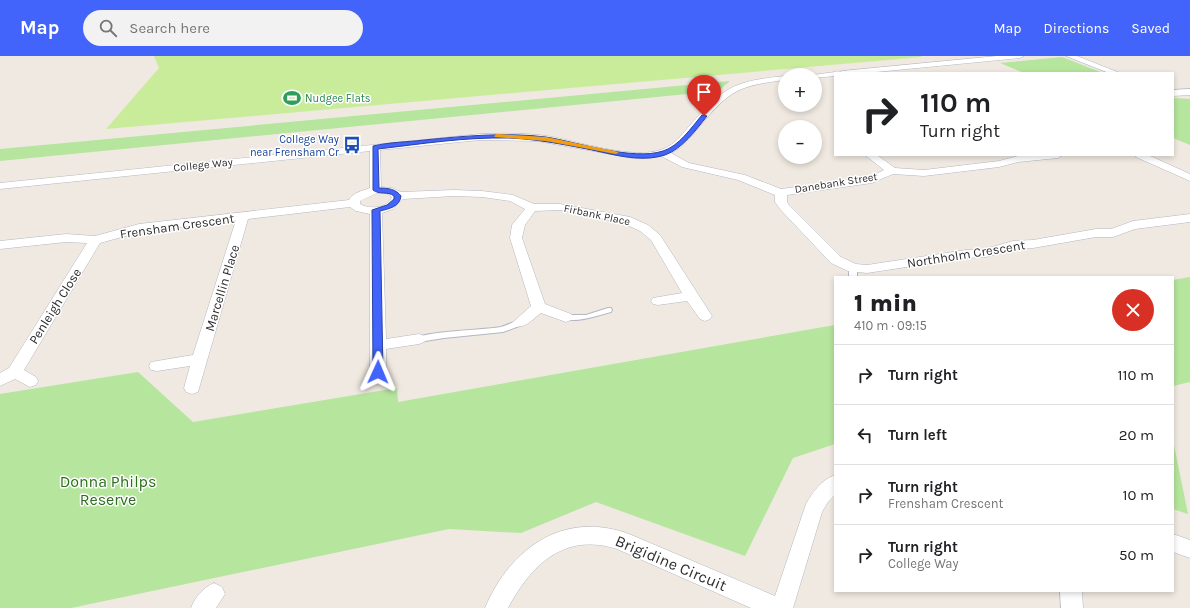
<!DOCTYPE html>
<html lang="en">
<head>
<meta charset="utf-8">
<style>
	:root { --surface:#fff; --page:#f2f2f2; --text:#202124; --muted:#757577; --line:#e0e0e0; --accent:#4264fb }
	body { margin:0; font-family:Karla,sans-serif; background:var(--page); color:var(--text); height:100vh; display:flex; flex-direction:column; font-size:15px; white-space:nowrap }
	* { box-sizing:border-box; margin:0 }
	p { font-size:13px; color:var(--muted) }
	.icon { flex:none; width:22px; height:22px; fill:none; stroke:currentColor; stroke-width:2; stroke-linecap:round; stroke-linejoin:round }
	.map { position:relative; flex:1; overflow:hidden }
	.panel { position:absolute; left:834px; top:220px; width:340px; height:316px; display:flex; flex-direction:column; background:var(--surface); border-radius:0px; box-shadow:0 2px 6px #0003 }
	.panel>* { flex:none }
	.banner { position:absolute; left:834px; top:16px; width:340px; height:84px; border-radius:0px; box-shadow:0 2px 6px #0003; background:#fff; color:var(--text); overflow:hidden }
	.buttons { position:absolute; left:778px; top:12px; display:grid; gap:8px }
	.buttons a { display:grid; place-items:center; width:44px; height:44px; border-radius:50%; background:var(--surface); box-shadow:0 2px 6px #0003; font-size:20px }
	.pin { position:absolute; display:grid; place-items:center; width:34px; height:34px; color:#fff; margin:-41px -17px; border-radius:50% 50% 50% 0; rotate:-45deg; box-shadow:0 0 4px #0007 }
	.pin .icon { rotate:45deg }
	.me { position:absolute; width:44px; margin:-22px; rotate:1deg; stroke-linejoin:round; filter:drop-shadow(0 0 3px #0008) }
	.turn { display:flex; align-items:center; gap:14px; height:84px; padding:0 20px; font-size:18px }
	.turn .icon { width:52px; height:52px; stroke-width:2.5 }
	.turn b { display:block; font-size:28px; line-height:34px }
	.round { display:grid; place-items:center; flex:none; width:42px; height:42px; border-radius:21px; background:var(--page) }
	.summary { display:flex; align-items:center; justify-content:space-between; height:68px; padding:0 20px }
	h1 { font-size:24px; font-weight:800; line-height:30px }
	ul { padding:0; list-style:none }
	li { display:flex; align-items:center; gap:12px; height:60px; padding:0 20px; border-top:1px solid var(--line) }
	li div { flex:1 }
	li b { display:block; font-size:15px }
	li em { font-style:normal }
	header { display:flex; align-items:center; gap:24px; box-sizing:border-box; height:56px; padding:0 20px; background:var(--accent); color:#fff }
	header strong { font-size:19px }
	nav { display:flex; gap:22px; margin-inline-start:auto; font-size:14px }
	.search { width:280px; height:36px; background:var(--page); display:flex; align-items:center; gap:10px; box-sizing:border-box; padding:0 14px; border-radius:22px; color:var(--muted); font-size:15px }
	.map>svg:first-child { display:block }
</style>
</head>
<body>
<header>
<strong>Map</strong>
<div class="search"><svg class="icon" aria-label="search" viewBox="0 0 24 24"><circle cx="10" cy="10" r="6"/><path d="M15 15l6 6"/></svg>Search here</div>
<nav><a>Map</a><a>Directions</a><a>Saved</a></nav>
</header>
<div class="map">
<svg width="1190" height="552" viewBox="0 0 1190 552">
	<rect width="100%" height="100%" fill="#efe9e1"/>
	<g fill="#b6e59e">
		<path d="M 1062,1 L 1103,17 L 1024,17 L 1000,7 Z"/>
		<path d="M 730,25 L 718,35 L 0,105 L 0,93 Z"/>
		<path d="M 1173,42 L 1190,43 L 1190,89 L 1173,82 Z"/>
		<path d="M 1190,221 L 1190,326 L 1173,330 L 1173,224 Z"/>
		<path d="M 835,269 L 835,388 L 793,402 L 745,500 L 596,446 L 521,477 L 449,473 L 71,552 L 0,552 L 0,338 L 138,316 L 193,366 L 397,332 L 398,346 Z"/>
		<path d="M 1173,384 L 1188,458 L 1173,453 Z"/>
	</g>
	<path fill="#c9ec9a" d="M 154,0 L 920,0 L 922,1 L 106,73 L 159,12 Z"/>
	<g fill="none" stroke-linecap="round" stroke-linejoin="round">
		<g stroke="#b4b7c1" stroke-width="2">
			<g id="lane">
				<path d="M 853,210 L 857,212 L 857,221 L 849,221 L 849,212 Z"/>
				<path d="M 608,252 L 611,252 L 612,254 L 611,256 C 599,259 572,269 562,261 L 566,259 L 586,259 Z"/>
				<path d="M 519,265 L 523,267 L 522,269 L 503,276 L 444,282 L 419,286 L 415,283 C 423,275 486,274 501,271 C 507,269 513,266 519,265 Z"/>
			</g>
		</g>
		<g stroke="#b4b7c1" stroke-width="1">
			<g id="street">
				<path d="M 997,0 L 1024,0 L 1020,2 L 866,17 L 835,17 L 835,20 L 815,22 L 815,19 L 812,19 L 835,16 L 838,17 L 842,15 Z"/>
				<path d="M 1066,0 L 1077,0 L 1120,17 L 1109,17 Z"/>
				<path d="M 785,20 L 785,24 C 738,30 730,34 700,70 C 691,81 683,91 671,97 L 689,107 L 745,119 L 781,133 L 870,121 L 884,114 L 865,99 L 877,99 L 895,112 L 924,114 L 999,105 L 1018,100 L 1063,99 L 1058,102 L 1018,106 L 999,111 L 924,120 L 893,118 L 872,127 L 787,139 L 787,146 L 789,149 L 841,201 L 856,208 L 867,209 L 966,194 L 985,193 L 1013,185 L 1033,184 L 1096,173 L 1111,173 L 1133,165 L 1190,158 L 1190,166 L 1135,173 L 1113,181 L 1096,181 L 1033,192 L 1014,193 L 986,201 L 966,202 L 867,217 L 848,215 L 831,207 L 780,153 L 775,146 L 775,139 L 738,124 L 682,111 L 661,100 L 650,102 L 632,102 L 537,85 L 480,84 L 380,94 L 381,131 L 392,132 L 401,136 L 454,134 L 482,135 L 513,139 L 534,148 L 560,148 L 630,161 L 648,169 L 660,179 L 712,260 L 710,263 L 705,265 L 700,263 L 687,245 L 658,249 L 653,248 L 651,245 L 653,242 L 682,237 L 651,184 L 640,175 L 623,167 L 560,154 L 535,155 L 525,169 L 522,182 L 545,248 L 571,258 L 573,261 L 571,264 L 566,266 L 541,257 C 533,263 525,273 514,270 L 512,267 L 531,250 L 510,182 L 512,169 L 525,153 L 510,145 L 482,141 L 454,140 L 403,143 L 393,153 L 382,157 L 386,283 L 419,278 L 424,280 L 427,283 L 424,286 L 419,288 L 386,293 L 386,316 L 384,320 L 378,322 L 372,320 L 370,316 L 370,158 L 356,155 L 350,151 L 248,163 L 198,336 L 192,338 L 186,336 L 184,332 L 190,310 L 157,315 L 151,314 L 149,310 L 151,306 L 193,299 L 236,164 L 140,176 L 100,187 L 24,314 L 36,321 L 38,325 L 36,329 L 30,331 L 15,323 L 0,330 L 0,317 L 9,312 L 87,187 L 66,186 L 0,193 L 0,185 L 66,178 L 95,180 L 139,168 L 349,144 C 353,136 363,135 370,132 L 370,95 L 0,133 L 0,127 L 480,78 C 502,77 525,77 547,80 C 577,85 635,105 663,93 C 676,88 683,77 692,67 C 725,30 735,25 785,20 ZM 377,137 L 386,137 L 392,141 C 388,152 370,154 360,148 L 360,145 Z"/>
				<path d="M 1190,33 L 1190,39 L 1173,40 L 1173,34 Z"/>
				<path d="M 1135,99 L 1148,99 L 1190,118 L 1190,125 L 1136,101 Z"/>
				<path d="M 835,419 L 835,439 L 828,446 L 822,456 L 793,552 L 751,552 L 617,493 C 564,476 531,509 508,552 L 485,552 C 510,492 564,454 629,478 L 775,540 L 806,448 C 813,436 821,424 835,419 Z"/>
				<path d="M 1173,478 L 1190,484 L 1190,502 L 1173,496 Z"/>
				<path d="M 214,527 L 222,531 L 225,538 L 216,552 L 191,552 C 195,541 203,532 214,527 Z"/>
				<path d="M 1060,535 L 1082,535 L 1083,552 L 1061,552 Z"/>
			</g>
		</g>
		<use href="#lane" fill="#fff" fill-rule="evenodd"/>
		<use href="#street" fill="#fff" fill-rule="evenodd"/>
	</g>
	<path fill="#4264fb" stroke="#2b41a3" d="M 702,59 L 707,60 C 696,74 682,93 665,99 C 640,107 612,98 587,93 C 561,88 535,83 509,82 C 465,81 421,88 378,93 L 379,132 C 388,132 396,133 401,140 C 400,151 388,153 380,155 L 383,316 L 381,318 L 375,318 L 373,316 L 372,154 L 387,149 L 394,143 L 394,140 C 388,135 379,139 373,134 L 373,90 C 390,86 408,86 424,84 C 465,80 505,76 546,81 C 577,86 633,105 663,95 C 679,90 691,72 702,59 Z"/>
	<path fill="#f59e0b" d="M 497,78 L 546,81 L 619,96 L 616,98 L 546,85 L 495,81 L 494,80 Z"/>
	<defs>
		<g id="stadium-bare" transform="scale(1.38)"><path d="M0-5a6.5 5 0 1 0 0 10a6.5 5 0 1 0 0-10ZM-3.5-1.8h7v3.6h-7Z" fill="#2e9e5b" stroke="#fff" stroke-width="2.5" paint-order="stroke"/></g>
		<g id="bus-bare" transform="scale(1.38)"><path d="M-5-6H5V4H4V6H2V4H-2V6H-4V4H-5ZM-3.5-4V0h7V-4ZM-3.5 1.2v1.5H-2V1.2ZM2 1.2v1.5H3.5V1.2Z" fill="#1a4fb4" stroke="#fff" stroke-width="2.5" paint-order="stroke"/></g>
	</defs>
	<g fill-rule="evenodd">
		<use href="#stadium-bare" x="292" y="42"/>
		<use href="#bus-bare" x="352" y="89"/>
	</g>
	<g text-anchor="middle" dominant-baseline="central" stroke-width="3" stroke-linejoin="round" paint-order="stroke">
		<g font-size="11" fill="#27864d" stroke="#fff" text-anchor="start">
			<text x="305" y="42">Nudgee Flats</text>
		</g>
		<g font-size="11" fill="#164399" stroke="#fff" text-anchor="end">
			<text x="339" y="83">College Way<tspan x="339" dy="13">near Frensham Cr</tspan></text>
		</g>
		<g font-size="11" fill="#2e2e2e" stroke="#fff">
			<text transform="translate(203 109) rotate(-6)">College Way</text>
			<text transform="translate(836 127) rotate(-9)">Danebank Street</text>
			<text transform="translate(597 159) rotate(12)">Firbank Place</text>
		</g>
		<g font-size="13" fill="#2e2e2e" stroke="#fff">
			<text transform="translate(177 170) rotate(-8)">Frensham Crescent</text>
			<text transform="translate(966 198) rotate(-9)">Northholm Crescent</text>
			<text transform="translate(222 232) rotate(-73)">Marcellin Place</text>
			<text transform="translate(55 250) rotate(-58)">Penleigh Close</text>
		</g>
		<g font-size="16" fill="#2c6e1b" stroke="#fff">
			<text x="108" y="425">Donna Philps<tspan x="108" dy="18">Reserve</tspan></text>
		</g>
		<g font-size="16" fill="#2e2e2e" stroke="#fff">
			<text transform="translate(671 507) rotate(23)">Brigidine Circuit</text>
		</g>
	</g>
</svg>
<div class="buttons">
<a>+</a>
<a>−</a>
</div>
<div class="pin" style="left:704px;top:60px;background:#d93025"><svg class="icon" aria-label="arrive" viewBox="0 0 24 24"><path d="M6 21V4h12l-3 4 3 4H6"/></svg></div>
<svg class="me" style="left:378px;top:316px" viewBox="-20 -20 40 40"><path d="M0-17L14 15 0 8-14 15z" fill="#4264fb" stroke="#fff" stroke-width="4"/></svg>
<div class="banner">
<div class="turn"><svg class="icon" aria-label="right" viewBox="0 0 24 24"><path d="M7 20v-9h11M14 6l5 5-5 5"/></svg><div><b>110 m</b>Turn right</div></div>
</div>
<section class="panel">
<div class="summary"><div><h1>1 min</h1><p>410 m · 09:15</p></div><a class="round" style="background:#d93025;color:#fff"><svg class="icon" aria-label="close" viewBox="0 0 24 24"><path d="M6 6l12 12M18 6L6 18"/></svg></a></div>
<ul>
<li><svg class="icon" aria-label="right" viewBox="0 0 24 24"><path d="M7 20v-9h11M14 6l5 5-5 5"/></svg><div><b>Turn right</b></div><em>110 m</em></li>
<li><svg class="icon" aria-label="left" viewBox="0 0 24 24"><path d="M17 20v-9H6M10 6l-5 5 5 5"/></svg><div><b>Turn left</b></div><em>20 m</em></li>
<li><svg class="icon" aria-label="right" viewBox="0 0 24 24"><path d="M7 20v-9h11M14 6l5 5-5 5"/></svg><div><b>Turn right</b><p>Frensham Crescent</p></div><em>10 m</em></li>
<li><svg class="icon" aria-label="right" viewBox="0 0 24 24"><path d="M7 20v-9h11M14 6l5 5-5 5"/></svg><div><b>Turn right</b><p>College Way</p></div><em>50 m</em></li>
</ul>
</section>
</div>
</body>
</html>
